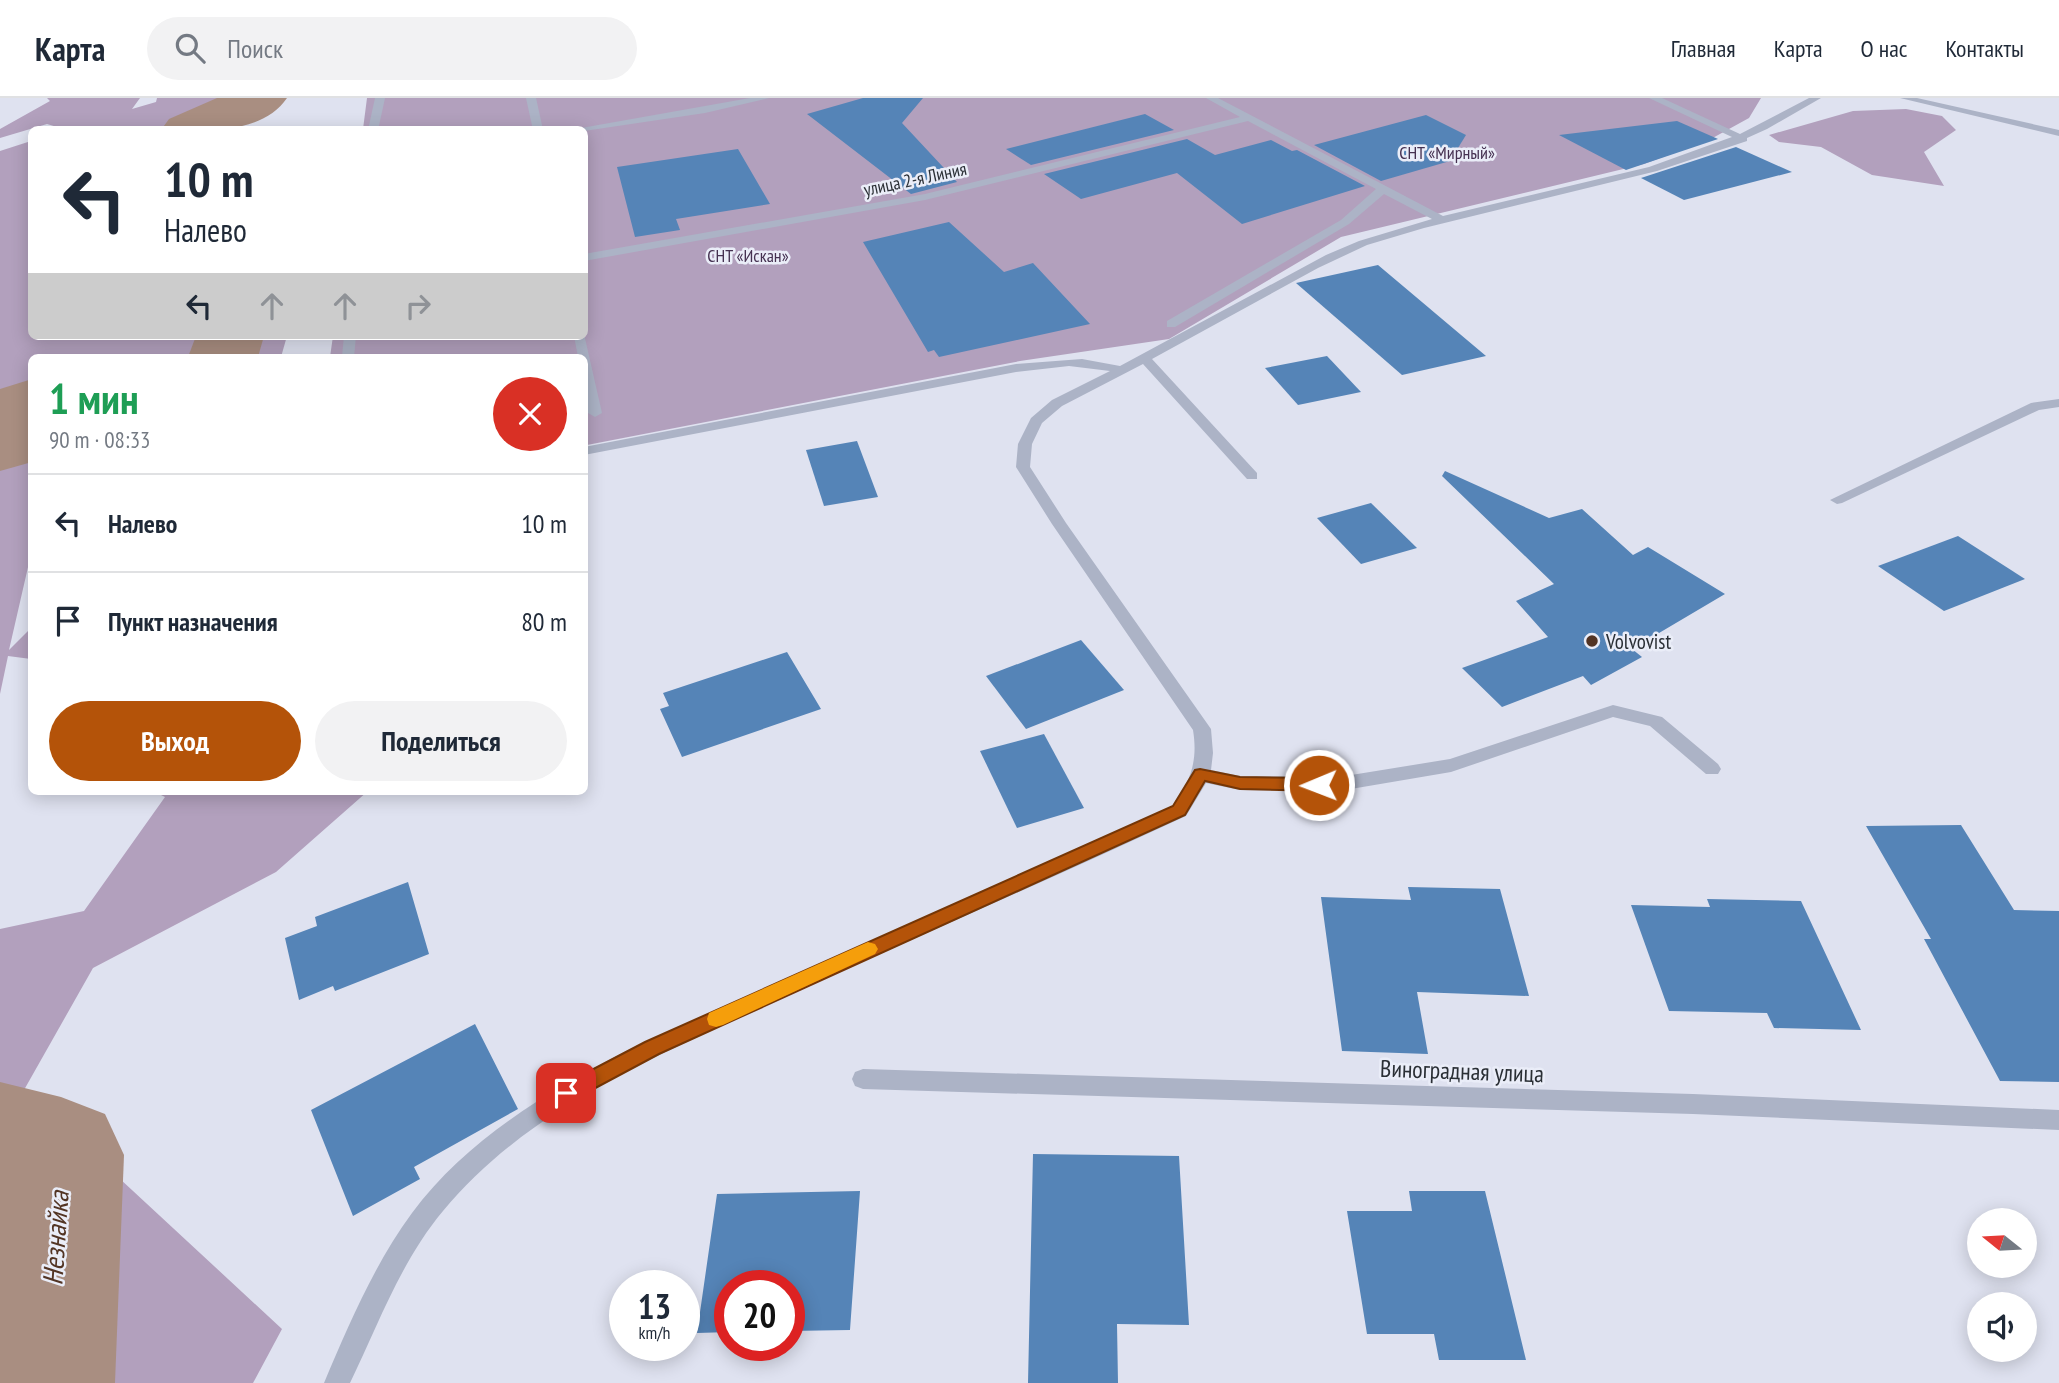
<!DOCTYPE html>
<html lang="ru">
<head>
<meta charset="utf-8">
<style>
	:root { --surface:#fff; --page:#f2f2f3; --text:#1f2937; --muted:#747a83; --line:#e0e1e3; --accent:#b45309 }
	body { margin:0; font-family:"PT Sans Narrow",sans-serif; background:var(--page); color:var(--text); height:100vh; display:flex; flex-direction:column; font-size:26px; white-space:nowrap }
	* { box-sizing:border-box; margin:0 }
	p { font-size:23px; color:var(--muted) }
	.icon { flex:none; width:38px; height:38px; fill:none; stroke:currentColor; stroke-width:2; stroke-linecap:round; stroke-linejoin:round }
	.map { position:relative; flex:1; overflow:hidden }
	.sheet { position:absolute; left:28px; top:256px; width:560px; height:441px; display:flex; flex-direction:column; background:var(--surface); border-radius:10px; box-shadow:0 4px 18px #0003 }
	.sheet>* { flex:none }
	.top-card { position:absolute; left:28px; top:28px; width:560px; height:214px; border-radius:10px; box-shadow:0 4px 18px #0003; background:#fff; color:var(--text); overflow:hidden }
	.needle { width:46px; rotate:288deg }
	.tools { position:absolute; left:1967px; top:1110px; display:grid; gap:14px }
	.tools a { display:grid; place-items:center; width:70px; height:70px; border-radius:50%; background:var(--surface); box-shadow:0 4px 18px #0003; font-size:35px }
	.speed { position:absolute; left:609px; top:1172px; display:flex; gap:14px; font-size:35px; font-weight:700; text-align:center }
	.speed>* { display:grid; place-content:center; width:91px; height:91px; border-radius:50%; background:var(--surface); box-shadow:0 4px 18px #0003; line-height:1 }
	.speed small { font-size:18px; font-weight:400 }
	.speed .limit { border:10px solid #d22; background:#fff; color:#111 }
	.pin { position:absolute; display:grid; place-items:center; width:60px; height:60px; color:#fff; margin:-30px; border-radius:14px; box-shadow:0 4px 10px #0006 }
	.me { position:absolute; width:77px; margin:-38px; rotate:269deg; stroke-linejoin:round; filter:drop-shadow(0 0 5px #0008) }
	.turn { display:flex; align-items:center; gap:24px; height:147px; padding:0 21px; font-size:32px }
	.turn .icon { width:91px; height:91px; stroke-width:2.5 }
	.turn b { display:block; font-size:49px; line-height:60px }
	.lanes { display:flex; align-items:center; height:66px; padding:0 21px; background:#0003; justify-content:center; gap:35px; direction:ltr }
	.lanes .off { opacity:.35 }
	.round { display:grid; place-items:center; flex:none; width:74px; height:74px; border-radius:37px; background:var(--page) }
	.summary { display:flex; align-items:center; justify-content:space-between; height:119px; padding:0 21px }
	h1 { font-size:42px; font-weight:700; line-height:52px; color:#1e9e55 }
	.primary-button { display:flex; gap:14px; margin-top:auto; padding:14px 21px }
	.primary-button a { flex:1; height:80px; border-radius:42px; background:var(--accent); color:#fff; font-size:28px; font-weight:700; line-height:80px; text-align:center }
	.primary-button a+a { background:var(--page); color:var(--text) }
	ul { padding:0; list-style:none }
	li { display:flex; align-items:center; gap:21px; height:98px; padding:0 21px; border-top:2px solid var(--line) }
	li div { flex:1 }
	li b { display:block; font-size:26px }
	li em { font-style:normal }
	header { display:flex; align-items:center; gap:42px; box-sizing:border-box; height:98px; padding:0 35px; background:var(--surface); border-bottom:2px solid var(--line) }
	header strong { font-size:33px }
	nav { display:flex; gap:38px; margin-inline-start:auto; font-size:24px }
	.search { width:490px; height:63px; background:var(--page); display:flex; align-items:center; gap:18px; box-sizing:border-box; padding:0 24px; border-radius:38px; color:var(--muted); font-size:26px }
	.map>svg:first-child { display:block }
</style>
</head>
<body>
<header>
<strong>Карта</strong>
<div class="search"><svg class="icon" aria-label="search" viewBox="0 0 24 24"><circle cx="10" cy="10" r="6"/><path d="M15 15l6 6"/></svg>Поиск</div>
<nav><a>Главная</a><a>Карта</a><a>О нас</a><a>Контакты</a></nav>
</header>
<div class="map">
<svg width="2059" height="1285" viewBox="0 0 2059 1285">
	<rect width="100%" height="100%" fill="#dfe2f0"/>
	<g fill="#b2a0bd">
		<path d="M 47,0 L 140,0 L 132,11 L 156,4 L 157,0 L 250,0 L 212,31 L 67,32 L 47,26 L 0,40 L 0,31 L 50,3 Z"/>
		<path d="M 367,0 L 1761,0 L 1749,20 L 1709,42 L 1644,66 L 1341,139 L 1169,241 L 1020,263 L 587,347 L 584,259 L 330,259 L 333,238 L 584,238 L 584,32 L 363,31 Z"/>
		<path d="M 1906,11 L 1942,18 L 1956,32 L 1924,54 L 1944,88 L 1872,77 L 1821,49 L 1779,44 L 1769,37 L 1853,13 Z"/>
		<path d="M 31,43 L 32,238 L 287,238 L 281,259 L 32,259 L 31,456 L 9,552 L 31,530 L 31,561 L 8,558 L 0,596 L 0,53 Z"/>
		<path d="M 153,693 L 368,693 L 276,774 L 93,870 L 24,992 L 282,1231 L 253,1285 L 0,1285 L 0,831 L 84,813 L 165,699 Z"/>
	</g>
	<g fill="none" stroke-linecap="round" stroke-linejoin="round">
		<g fill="#a98e81" fill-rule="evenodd">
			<path d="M 217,0 L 287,0 C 261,38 202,32 161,32 L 169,21 Z"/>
			<path d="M 196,238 L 264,238 L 258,259 L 188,259 Z"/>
			<path d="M 32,281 L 32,364 L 0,373 L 0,291 Z"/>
			<path d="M 0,984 L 61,999 L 105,1016 L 124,1057 L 115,1285 L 0,1285 Z"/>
		</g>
	</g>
	<g fill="#5584b7">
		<path d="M 863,0 L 923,0 L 902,25 L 957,84 L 911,96 L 807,16 Z"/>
		<path d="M 1145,16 L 1174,32 L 1031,67 L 1006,51 Z"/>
		<path d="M 1426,17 L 1466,37 L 1450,63 L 1381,83 L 1314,47 Z"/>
		<path d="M 1677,23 L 1718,41 L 1626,72 L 1559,37 Z"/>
		<path d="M 1187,41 L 1215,57 L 1271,42 L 1292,53 L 1297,52 L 1365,88 L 1242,126 L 1177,75 L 1081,101 L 1044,76 Z"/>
		<path d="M 1736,49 L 1792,74 L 1684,102 L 1641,80 Z"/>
		<path d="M 738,51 L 770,106 L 676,121 L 680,132 L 635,139 L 617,69 Z"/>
		<path d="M 949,124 L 1004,174 L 1033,165 L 1090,226 L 939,259 L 934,252 L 928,254 L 863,144 Z"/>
		<path d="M 1378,167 L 1486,258 L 1402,277 L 1296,185 Z"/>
		<path d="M 1327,258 L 1361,294 L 1298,307 L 1265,270 Z"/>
		<path d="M 857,343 L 878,399 L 824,408 L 806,352 Z"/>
		<path d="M 1445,373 L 1549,420 L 1582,411 L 1633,457 L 1648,449 L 1725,496 L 1632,551 L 1642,559 L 1591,587 L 1583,578 L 1502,609 L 1462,570 L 1548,539 L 1516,503 L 1554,486 L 1442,378 Z"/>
		<path d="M 1371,405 L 1417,450 L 1361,466 L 1317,420 Z"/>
		<path d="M 1958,438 L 2025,481 L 1944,513 L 1878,468 Z"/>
		<path d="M 1081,542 L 1124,592 L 1026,631 L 986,578 Z"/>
		<path d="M 787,554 L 821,611 L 682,659 L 660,611 L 669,608 L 663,595 Z"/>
		<path d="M 1044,636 L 1084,710 L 1017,730 L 980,653 Z"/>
		<path d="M 1961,727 L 2014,812 L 2059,813 L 2059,984 L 2000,983 L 1924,841 L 1931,841 L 1866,728 Z"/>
		<path d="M 408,784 L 429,856 L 335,893 L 333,888 L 299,902 L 285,840 L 317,828 L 315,819 Z"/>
		<path d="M 1408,789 L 1500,791 L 1529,898 L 1417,894 L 1428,956 L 1342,953 L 1321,799 L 1411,802 Z"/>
		<path d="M 1707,801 L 1801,803 L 1861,932 L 1774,930 L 1767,915 L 1669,913 L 1631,807 L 1710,809 Z"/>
		<path d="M 475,926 L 518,1011 L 414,1069 L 420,1081 L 353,1118 L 311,1012 Z"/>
		<path d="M 1033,1056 L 1179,1058 L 1189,1227 L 1117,1226 L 1118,1285 L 1028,1285 Z"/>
		<path d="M 860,1093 L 850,1232 L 789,1233 L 789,1188 L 730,1188 L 730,1234 L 697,1235 L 717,1096 Z"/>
		<path d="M 1409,1093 L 1485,1093 L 1526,1262 L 1439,1262 L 1434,1236 L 1367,1236 L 1347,1113 L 1412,1113 Z"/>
	</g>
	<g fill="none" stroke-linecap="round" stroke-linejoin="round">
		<g fill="#acb3c6" fill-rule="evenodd">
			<path d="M 375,0 L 385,0 L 378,32 L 368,32 Z"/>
			<path d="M 526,0 L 536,0 L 543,32 L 533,32 Z"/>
			<path d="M 750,0 L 769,0 L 705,15 L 584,33 L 570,32 Z"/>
			<path d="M 1206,0 L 1218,0 L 1443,118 L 1649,69 L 1732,39 L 1649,0 L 1662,0 L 1740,36 L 1809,0 L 1821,0 L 1767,31 L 1747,40 L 1747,43 L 1657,73 L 1424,130 L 1367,147 L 1318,170 L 1152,261 L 1257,375 L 1257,381 L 1247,381 L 1143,266 L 1062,308 L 1042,325 L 1032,346 L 1030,369 L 1066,425 L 1211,631 L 1213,655 L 1211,672 L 1240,678 L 1339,679 L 1450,661 L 1613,607 L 1662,619 L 1718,666 L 1721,671 L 1718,676 L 1706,676 L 1650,628 L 1613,619 L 1451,674 L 1339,693 L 1240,692 L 1206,685 L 1186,718 C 1053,780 918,838 785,899 C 664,955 531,1007 443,1113 C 401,1163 378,1227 350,1285 L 324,1285 C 348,1228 375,1165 412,1115 C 466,1042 547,994 626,953 L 1172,708 C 1191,683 1198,663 1193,632 L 1052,426 L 1016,369 L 1018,346 L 1031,320 L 1052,302 L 1110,273 L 1069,268 L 1016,274 L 584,357 L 584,349 L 1016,266 L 1082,261 L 1120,268 L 1326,157 L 1359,143 L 1432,121 L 1384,96 L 1349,126 L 1175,229 L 1167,229 L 1167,223 L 1341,122 L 1376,91 L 1248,23 L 925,102 L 584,163 L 584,156 L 925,96 L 1240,19 Z"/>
			<path d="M 1900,0 L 1917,0 L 2059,32 L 2059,38 Z"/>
			<path d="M 584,236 L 602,315 L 595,319 L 588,315 L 584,295 L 584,259 L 578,259 L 574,238 L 584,238 Z"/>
			<path d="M 344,238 L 356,238 L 354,259 L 342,259 Z"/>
			<path d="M 2059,301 L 2059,309 L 2039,312 L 1842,405 L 1837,406 L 1830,402 L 2031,305 Z"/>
			<path d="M 863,971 L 1693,996 L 2059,1012 L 2059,1032 L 1693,1016 L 863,991 L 855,988 L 852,981 L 855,974 Z"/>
		</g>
	</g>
	<path fill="#b45309" stroke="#753606" stroke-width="2" d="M 1200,671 L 1240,679 L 1319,680 L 1328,687 L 1319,693 L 1240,691 L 1205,683 L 1185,717 L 659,956 L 573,1002 L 566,1004 L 559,1002 L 556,995 L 559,989 L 645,944 L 1173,708 L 1195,672 Z"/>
	<path fill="#f59e0b" d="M 868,844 L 875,846 L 878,851 L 875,856 L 723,927 L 716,929 L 709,927 L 707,921 L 709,915 Z"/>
	<circle fill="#523424" stroke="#eaedf8" stroke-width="2.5" cx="1592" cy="543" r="7"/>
	<g text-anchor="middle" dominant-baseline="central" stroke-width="5" stroke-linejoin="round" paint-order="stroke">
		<g font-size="18" fill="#453151" stroke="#eaedf8">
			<text x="1447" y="54">СНТ «Мирный»</text>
			<text x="748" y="157">СНТ «Искан»</text>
		</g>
		<g font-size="18" fill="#2a2f35" stroke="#eaedf8">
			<text transform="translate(915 81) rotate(-12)">улица 2-я Линия</text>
		</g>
		<g font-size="21" fill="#2a2f35" stroke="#eaedf8" text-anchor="start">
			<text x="1606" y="543">Volvovist</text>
		</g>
		<g font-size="24" fill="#2a2f35" stroke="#eaedf8">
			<text transform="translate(1462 973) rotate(2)">Виноградная улица</text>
		</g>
		<g font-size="28" font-style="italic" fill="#523424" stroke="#eaedf8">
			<text transform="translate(55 1140) rotate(-86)">Незнайка</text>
		</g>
	</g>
</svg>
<div class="tools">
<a><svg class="needle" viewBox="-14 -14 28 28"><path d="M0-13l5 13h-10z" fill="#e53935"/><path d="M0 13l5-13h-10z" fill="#747a83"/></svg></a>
<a><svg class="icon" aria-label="sound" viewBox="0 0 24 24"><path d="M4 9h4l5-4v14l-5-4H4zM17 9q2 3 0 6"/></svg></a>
</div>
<div class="speed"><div>13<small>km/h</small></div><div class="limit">20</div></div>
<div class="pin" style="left:566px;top:995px;background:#d93025"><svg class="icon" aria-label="arrive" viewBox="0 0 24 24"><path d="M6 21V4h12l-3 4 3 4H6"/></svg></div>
<svg class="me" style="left:1319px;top:687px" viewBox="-20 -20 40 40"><circle r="17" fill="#b45309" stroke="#fff" stroke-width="3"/><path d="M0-11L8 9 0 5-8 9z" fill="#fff"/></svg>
<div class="top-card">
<div class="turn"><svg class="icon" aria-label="left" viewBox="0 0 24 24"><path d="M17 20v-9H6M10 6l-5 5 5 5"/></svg><div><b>10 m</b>Налево</div></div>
<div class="lanes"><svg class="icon" aria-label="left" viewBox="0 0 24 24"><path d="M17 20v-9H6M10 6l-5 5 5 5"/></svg><svg class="icon off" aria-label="ahead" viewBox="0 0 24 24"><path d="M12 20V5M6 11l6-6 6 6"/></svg><svg class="icon off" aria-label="ahead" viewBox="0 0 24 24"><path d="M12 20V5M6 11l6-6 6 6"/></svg><svg class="icon off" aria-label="right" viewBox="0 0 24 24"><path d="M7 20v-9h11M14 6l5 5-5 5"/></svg></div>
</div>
<section class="sheet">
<div class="summary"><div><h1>1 мин</h1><p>90 m · 08:33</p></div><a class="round" style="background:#d93025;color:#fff"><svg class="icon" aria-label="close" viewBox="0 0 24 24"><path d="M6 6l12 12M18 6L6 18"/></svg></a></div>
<ul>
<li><svg class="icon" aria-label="left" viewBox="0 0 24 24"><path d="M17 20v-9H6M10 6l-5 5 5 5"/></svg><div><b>Налево</b></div><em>10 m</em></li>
<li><svg class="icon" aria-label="arrive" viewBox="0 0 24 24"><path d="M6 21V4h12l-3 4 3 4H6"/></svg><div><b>Пункт назначения</b></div><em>80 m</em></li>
</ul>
<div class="primary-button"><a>Выход</a><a>Поделиться</a></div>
</section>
</div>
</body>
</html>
